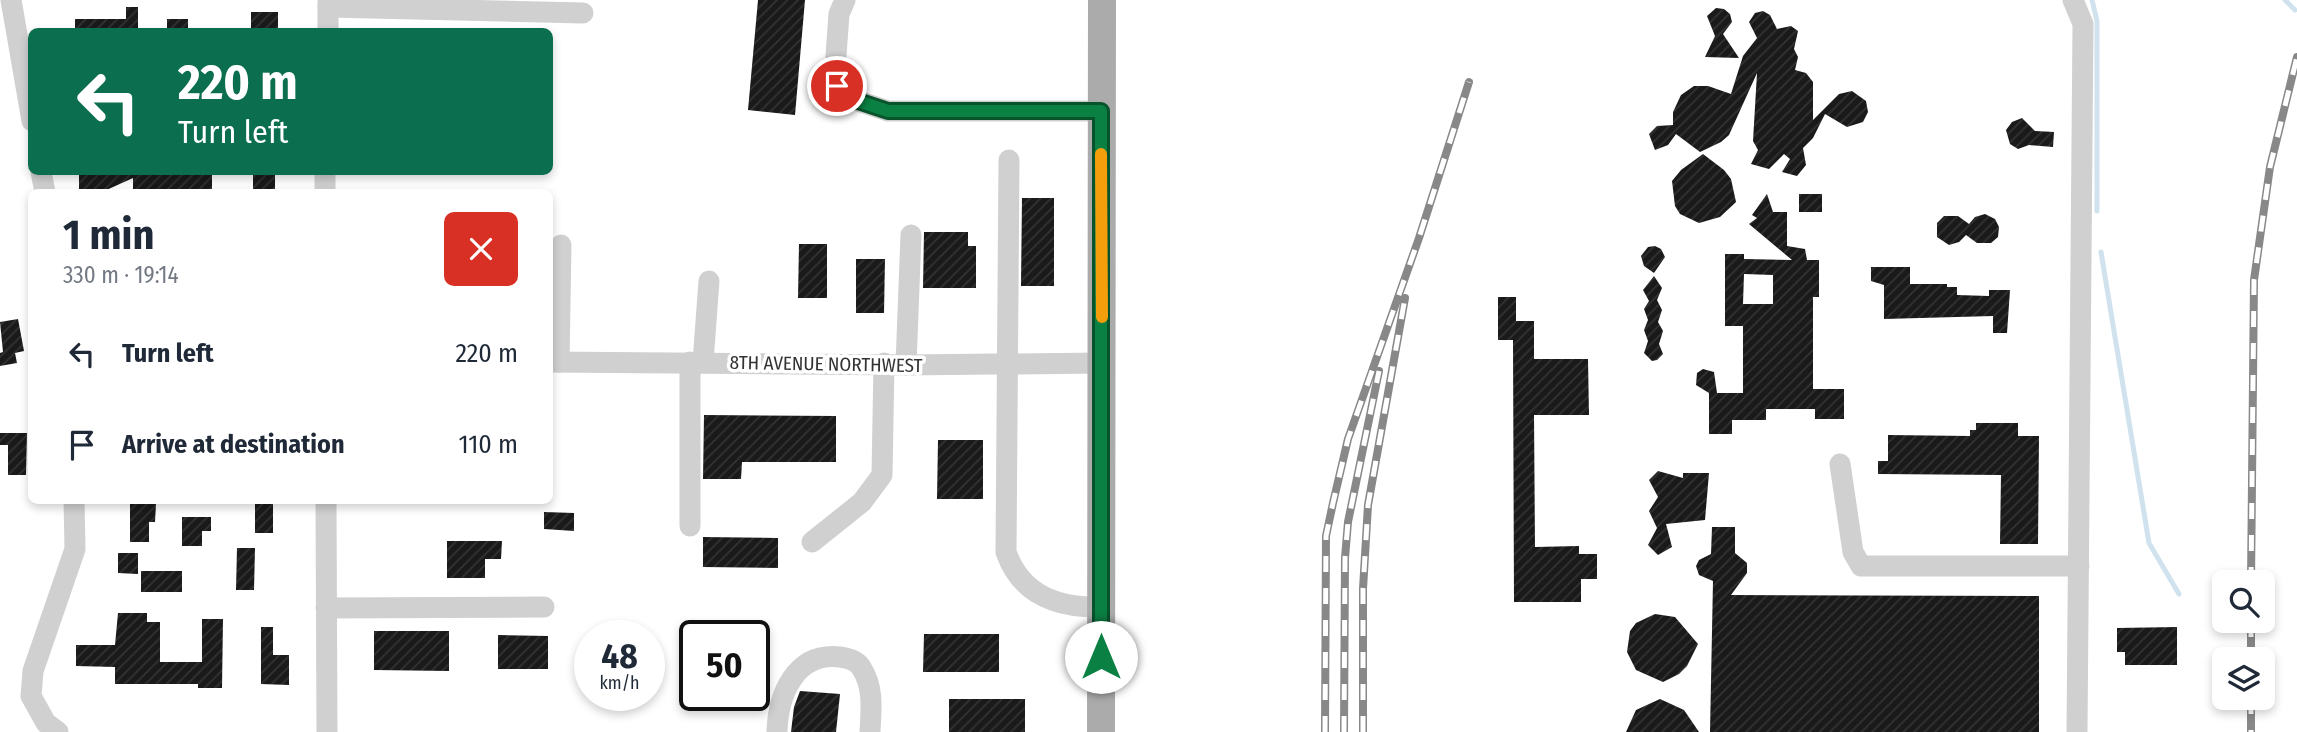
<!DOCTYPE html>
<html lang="en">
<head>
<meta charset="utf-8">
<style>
	:root { --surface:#fff; --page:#f2f2f3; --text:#1f2937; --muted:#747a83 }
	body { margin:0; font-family:"Fira Sans Condensed",sans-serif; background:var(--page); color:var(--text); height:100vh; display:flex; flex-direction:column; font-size:26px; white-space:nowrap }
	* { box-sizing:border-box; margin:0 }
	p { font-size:23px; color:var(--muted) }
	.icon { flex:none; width:38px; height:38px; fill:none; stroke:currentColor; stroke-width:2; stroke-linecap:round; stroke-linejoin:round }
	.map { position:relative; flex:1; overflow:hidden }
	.details { position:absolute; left:28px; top:189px; width:525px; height:315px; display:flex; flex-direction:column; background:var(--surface); border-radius:10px; box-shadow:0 4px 10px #0003 }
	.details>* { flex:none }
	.guide { position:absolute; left:28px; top:28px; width:525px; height:147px; border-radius:10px; box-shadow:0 4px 10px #0003; background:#0b6e4f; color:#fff; overflow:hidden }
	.fabs { position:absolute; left:2212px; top:570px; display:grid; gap:14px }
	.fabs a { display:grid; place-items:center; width:63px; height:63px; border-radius:10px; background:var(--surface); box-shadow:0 4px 10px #0003; font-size:35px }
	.speed { position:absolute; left:574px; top:620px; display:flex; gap:14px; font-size:35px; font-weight:700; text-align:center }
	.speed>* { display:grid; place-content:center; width:91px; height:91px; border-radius:50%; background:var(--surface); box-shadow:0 4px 10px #0003; line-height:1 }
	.speed small { font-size:18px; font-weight:400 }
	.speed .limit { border:4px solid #111; border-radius:10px; background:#fff; color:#111 }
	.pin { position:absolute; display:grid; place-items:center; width:60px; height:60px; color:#fff; margin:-30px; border:4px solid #fff; border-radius:50%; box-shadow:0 2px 7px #0007 }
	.me { position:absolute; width:77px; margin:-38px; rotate:0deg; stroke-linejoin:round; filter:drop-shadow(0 0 5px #0008) }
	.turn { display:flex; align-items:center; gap:24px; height:147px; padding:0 35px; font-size:32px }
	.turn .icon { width:91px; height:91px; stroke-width:2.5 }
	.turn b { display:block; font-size:49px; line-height:60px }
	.round { display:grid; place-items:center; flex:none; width:74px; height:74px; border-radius:10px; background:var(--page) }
	.overview { display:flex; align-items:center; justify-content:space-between; height:119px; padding:0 35px }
	h1 { font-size:42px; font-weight:700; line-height:52px }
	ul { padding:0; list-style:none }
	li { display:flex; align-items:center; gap:21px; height:91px; padding:0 35px }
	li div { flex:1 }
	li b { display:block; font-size:26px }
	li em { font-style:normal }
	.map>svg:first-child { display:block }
</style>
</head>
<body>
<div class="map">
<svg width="2297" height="732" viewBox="0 0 2297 732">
	<defs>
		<pattern id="building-hatch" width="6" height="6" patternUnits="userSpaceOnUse" patternTransform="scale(1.75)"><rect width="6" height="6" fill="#1a1a1a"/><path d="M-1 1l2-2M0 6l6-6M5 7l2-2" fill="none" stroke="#333"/></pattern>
	</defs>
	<rect width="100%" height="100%" fill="#fff"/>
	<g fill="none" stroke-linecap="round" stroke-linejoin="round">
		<g stroke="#cfe2ee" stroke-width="5">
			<path d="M 2092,0 L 2097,21 L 2097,211"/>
			<path d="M 2285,0 L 2295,10"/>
			<path d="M 2101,252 L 2149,543 L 2179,594"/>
		</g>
	</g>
	<g fill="url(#building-hatch)" fill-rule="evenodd">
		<path d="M 758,0 L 805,0 L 795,115 L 748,110 Z"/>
		<path d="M 126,7 L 138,7 L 138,32 L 75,32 L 75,19 L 126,19 Z"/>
		<path d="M 1716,8 L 1724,9 L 1730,14 L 1732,22 L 1723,34 L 1739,58 L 1705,57 L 1715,36 L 1707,16 Z"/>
		<path d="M 1763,11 L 1770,15 L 1777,29 L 1791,26 L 1798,31 L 1794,49 L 1798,57 L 1795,70 L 1806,73 L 1813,82 L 1813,120 L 1839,94 L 1852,91 L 1866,101 L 1868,112 L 1863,122 L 1847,127 L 1825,114 L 1813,138 L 1803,148 L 1806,165 L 1797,176 L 1782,172 L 1790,159 L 1784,154 L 1769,169 L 1751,164 L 1758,150 L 1753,141 L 1757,73 L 1729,135 L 1721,142 L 1700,152 L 1676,134 L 1668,145 L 1655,150 L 1649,134 L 1657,126 L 1673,125 L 1673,112 L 1681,95 L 1694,86 L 1708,86 L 1731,94 L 1743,56 L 1757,38 L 1749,22 L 1755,13 Z"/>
		<path d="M 251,12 L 278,12 L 278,32 L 251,31 Z"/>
		<rect x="167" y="19" width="21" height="13"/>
		<path d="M 2022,118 L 2035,131 L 2054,132 L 2053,147 L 2029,145 L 2018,149 L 2010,144 L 2006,130 L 2012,122 Z"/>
		<path d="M 1703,154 L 1724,170 L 1731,179 L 1736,202 L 1720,217 L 1699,223 L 1680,214 L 1675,206 L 1672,181 L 1681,170 Z"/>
		<path d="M 79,172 L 212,172 L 212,192 L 133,192 L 133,178 L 102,192 L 79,192 Z"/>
		<rect x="253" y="173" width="22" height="19"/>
		<path d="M 1767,194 L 1773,212 L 1787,212 L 1787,246 L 1805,249 L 1807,260 L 1819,260 L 1819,297 L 1813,297 L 1813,389 L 1844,389 L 1844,419 L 1815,419 L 1815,409 L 1766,409 L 1766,420 L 1732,420 L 1732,434 L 1709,434 L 1709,393 L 1696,385 L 1697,373 L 1703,369 L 1714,372 L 1717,393 L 1743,393 L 1743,326 L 1725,326 L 1725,254 L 1744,254 L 1744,259 L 1792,260 L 1749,224 L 1757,218 L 1752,215 ZM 1744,274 L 1773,275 L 1773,304 L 1743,304 Z"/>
		<rect x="1799" y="194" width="23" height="18"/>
		<path d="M 1022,198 L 1054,198 L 1054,286 L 1021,286 Z"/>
		<path d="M 1985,214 L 1995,219 L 1999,227 L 1998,237 L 1991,243 L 1977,243 L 1966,235 L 1959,242 L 1949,245 L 1937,237 L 1937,223 L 1944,216 L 1958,216 L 1969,224 L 1975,217 Z"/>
		<path d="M 924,232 L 968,232 L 968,246 L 976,246 L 976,288 L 923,288 Z"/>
		<path d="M 799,244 L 827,244 L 827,298 L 798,298 Z"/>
		<path d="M 1655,246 L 1661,249 L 1665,257 L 1654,273 L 1644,266 L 1641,256 L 1648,247 Z"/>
		<path d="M 856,259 L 885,259 L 884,313 L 856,313 Z"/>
		<path d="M 1871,267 L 1910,267 L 1910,284 L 1947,284 L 1947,287 L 1957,287 L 1957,295 L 1989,296 L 1989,290 L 2010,290 L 2007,333 L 1993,333 L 1993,316 L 1884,319 L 1884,285 L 1871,281 Z"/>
		<path d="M 1654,276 L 1662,288 L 1657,300 L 1662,310 L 1658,322 L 1663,331 L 1659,344 L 1663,354 L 1657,360 L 1652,361 L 1644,353 L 1648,341 L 1644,330 L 1648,320 L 1644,309 L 1649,301 L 1643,290 Z"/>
		<path d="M 1498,297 L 1516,297 L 1516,321 L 1534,321 L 1534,359 L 1588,359 L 1589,415 L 1534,415 L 1535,547 L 1579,546 L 1579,554 L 1597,554 L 1597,579 L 1581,579 L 1581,602 L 1514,602 L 1513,340 L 1498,340 Z"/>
		<path d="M 18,319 L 24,351 L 15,353 L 17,363 L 0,366 L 0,353 L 3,352 L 0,322 Z"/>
		<path d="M 704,415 L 836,416 L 836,462 L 742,462 L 741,479 L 703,479 Z"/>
		<path d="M 1976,423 L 2018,423 L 2018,436 L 2039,436 L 2038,544 L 2000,544 L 2001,475 L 1878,474 L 1878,461 L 1888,461 L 1888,435 L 1970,436 L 1970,430 L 1976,430 Z"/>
		<path d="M 0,433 L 27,433 L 26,475 L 8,475 L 8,445 L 0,445 Z"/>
		<path d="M 938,440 L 983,440 L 983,499 L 937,499 Z"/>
		<path d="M 1658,471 L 1683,478 L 1683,473 L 1709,473 L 1705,520 L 1666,524 L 1672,547 L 1658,555 L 1648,545 L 1657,528 L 1649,511 L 1658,497 L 1649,480 Z"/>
		<rect x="255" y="500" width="18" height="33"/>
		<path d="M 130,504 L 156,504 L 155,522 L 149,522 L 149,542 L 130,542 Z"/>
		<path d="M 544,512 L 574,513 L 574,531 L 544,529 Z"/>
		<path d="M 182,517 L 211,517 L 211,531 L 202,531 L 202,546 L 182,546 Z"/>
		<path d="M 1712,527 L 1735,527 L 1735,553 L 1747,563 L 1747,573 L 1731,595 L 2039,596 L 2039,732 L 1710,732 L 1713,581 L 1699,575 L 1696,566 L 1699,560 L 1711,554 Z"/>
		<path d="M 703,537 L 778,538 L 778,568 L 703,567 Z"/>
		<path d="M 447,541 L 502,541 L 501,559 L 485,559 L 485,578 L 447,578 Z"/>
		<path d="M 237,548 L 255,548 L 254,590 L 236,590 Z"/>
		<path d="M 118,553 L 138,553 L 138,574 L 118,573 Z"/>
		<rect x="141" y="571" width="41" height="21"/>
		<path d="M 118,613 L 147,613 L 147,622 L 160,622 L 160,662 L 202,662 L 202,619 L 223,619 L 222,688 L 198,688 L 198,684 L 115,684 L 115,667 L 76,666 L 76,645 L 115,645 Z"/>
		<path d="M 1655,614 L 1675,617 L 1698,644 L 1687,666 L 1679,674 L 1663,682 L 1636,670 L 1627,652 L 1630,631 L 1636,623 Z"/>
		<path d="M 261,627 L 273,627 L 273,655 L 289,655 L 289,685 L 261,684 Z"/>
		<path d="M 2177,627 L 2177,665 L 2125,665 L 2125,652 L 2117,652 L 2117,628 Z"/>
		<path d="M 374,631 L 449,631 L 449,671 L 374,670 Z"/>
		<path d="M 924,634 L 999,634 L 999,672 L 923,672 Z"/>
		<path d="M 498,635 L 548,636 L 548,669 L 498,669 Z"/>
		<path d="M 800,691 L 840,694 L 836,732 L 791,732 L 794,707 Z"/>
		<rect x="949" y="699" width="76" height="33"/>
		<path d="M 1660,699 L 1684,710 L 1699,732 L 1626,732 L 1636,710 Z"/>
	</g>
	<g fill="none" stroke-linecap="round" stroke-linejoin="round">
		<g stroke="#d0d0d0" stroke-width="21">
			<path d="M 11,0 L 32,121"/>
			<path d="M 845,0 L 839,14 L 835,69 L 837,86 L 849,98 L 888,111 L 1101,111"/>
			<path d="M 2073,0 L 2083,24 L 2077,732"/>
			<path d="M 328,7 L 583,13"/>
			<path d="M 328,32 L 328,0"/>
			<path d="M 1009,160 L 1006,552 C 1021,595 1057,608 1101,607"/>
			<path d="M 41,172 L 45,192"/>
			<path d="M 325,172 L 325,192"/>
			<path d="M 550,362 L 906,365 L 1102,363"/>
			<path d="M 559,362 L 561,245"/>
			<path d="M 703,362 L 709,281"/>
			<path d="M 906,365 L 911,235"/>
			<path d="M 1840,464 L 1853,552 L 1861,566 L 2079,566"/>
			<path d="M 326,500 L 327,732"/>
			<path d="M 690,526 L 690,362"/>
			<path d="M 812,542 L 862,502 L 882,475 L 884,363"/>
			<path d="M 326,608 L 544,607"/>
			<path d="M 58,732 L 46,723 L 31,696 L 33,671 L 75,549 L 74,500"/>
			<path d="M 777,732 C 778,695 795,652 840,657 C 848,658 858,661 862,669 C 874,688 871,710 870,732"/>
		</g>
		<path stroke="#ababab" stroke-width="28" d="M 1101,732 L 1102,0"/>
		<g stroke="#888" stroke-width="8">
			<g id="rail">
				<path d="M 2251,583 L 2254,280 L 2270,167 L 2297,57"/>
				<path d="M 2251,621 L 2251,660"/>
				<path d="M 2251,698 L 2251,732"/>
				<path d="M 1325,732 L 1326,536 L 1333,503 L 1348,439 L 1419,238 L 1469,82"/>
				<path d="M 1344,732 L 1345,558 L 1348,522 L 1379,371"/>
				<path d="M 1363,732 L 1363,589 L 1368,505 L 1405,298"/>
			</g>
		</g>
		<use href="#rail" stroke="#fff" stroke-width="5" stroke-dasharray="16" stroke-linecap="butt"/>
	</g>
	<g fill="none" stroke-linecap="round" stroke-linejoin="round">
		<g stroke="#07532c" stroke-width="18">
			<path id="route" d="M 837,86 L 849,98 L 888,111 L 1101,111 L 1101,657"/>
		</g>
		<use href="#route" stroke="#0b8043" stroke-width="12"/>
		<path stroke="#f59e0b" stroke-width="12" d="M 1101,154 L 1102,317"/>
	</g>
	<g text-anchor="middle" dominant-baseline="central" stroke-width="7" stroke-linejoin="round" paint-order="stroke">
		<g font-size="19" fill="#333" stroke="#fff">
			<text transform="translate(826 364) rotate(1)">8TH AVENUE NORTHWEST</text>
		</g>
	</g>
</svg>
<div class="fabs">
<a><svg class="icon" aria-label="search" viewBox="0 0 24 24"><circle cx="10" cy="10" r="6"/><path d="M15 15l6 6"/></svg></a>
<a><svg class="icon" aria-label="layers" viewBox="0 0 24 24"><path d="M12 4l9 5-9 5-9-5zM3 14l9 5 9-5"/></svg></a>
</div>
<div class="speed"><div>48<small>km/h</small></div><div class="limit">50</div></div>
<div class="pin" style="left:837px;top:86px;background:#d93025"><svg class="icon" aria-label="arrive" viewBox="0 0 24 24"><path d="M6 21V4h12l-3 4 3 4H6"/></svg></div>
<svg class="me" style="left:1101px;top:657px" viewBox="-20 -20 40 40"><circle r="19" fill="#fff"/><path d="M0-13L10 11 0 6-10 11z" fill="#0b8043"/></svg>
<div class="guide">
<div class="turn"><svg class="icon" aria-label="left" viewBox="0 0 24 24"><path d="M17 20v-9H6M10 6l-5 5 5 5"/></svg><div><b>220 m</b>Turn left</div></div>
</div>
<section class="details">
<div class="overview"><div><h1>1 min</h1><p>330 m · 19:14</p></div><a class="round" style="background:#d93025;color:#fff"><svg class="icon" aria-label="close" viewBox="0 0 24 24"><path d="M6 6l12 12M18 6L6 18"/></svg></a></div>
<ul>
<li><svg class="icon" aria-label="left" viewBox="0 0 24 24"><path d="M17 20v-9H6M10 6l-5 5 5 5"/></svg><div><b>Turn left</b></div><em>220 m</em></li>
<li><svg class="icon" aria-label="arrive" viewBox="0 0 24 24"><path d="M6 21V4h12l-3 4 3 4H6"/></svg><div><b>Arrive at destination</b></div><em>110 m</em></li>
</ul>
</section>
</div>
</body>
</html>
